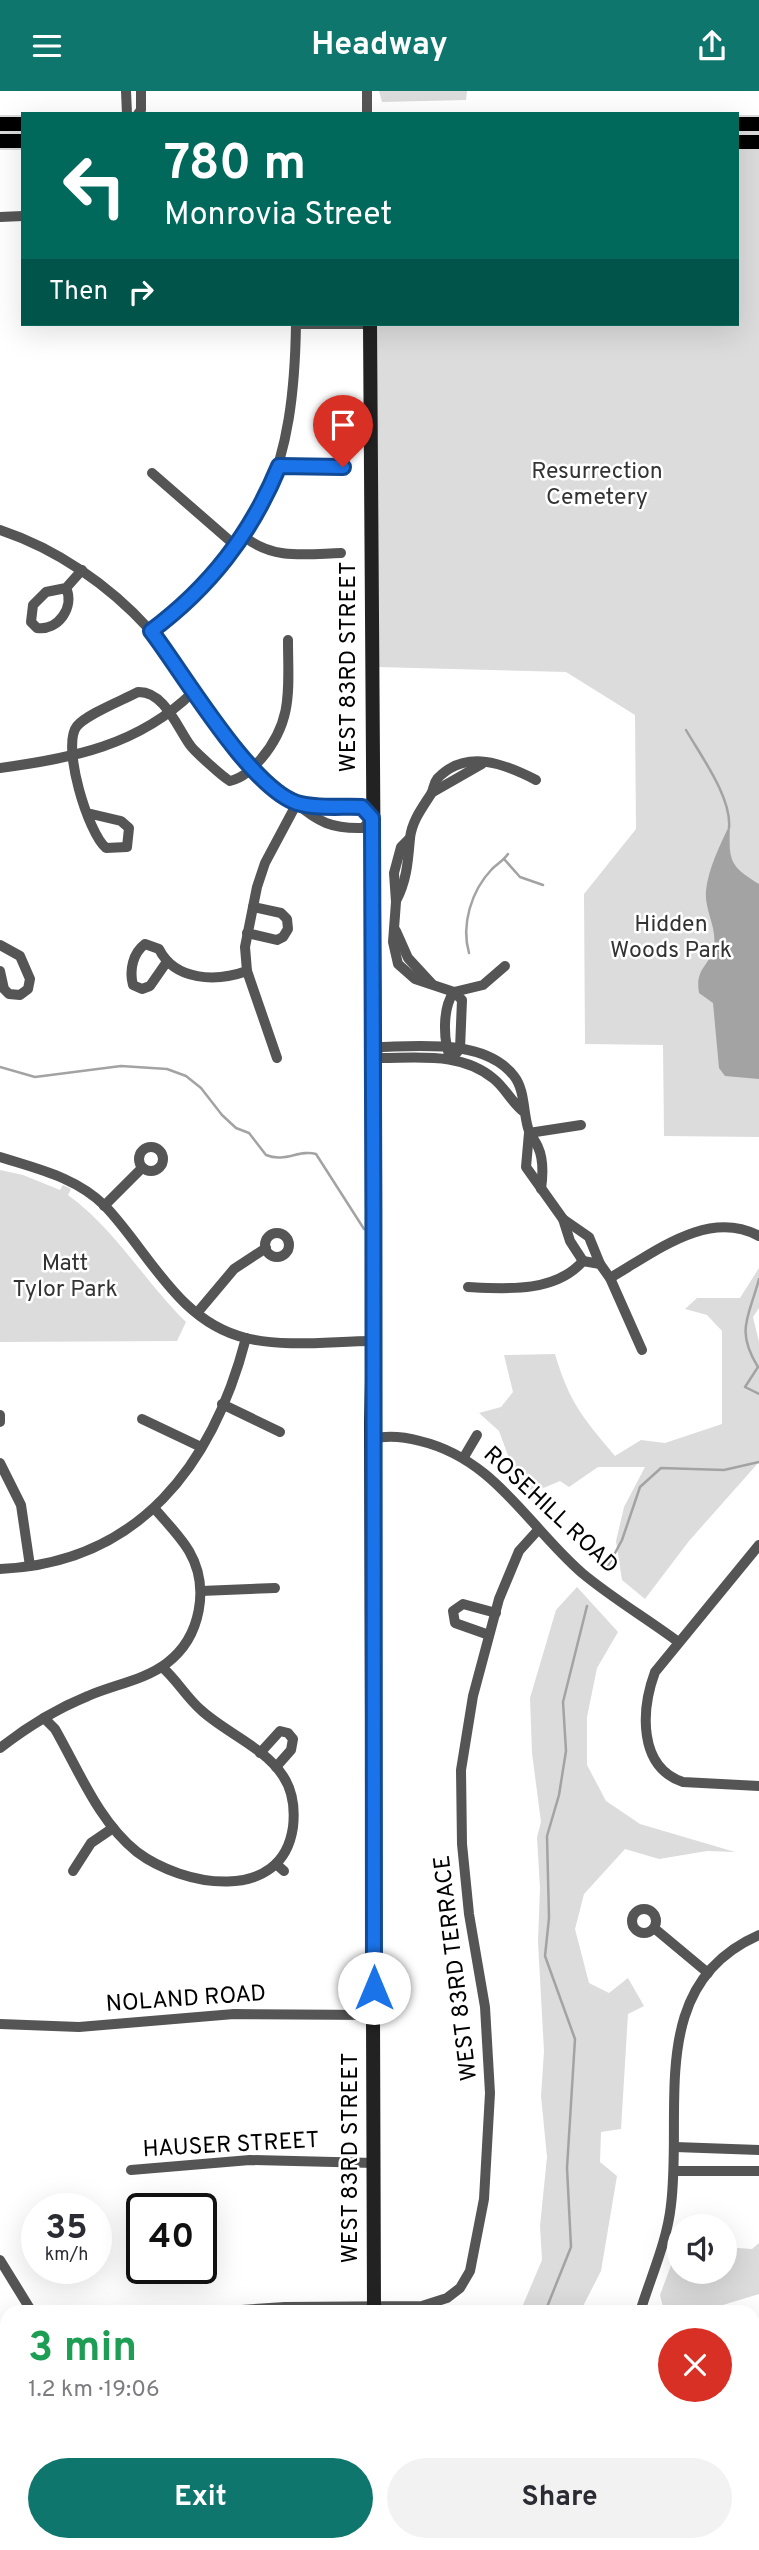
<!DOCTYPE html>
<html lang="en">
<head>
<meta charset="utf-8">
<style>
	:root { --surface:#fff; --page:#f2f2f3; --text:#2b2b33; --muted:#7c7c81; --accent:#0f766e }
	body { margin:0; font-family:Overpass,sans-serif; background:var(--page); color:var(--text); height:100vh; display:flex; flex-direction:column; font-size:26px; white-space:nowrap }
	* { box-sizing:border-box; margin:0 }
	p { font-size:23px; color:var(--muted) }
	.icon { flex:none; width:38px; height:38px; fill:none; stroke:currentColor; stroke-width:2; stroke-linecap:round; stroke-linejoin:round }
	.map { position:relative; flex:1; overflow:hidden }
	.drawer { position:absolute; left:0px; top:2214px; width:760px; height:247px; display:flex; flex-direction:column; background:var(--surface); border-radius:21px 21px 0 0; box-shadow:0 7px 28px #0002 }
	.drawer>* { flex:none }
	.guide { position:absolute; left:21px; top:21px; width:718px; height:214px; border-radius:0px; box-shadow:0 7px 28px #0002; background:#00695c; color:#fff; overflow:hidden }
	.tools { position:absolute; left:667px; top:2123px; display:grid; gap:14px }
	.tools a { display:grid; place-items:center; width:70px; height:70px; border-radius:50%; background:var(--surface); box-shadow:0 7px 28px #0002; font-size:35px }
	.speed { position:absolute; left:21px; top:2102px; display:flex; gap:14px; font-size:35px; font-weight:700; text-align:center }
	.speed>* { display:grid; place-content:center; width:91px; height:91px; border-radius:50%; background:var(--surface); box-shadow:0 7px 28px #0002; line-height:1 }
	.speed small { font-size:18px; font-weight:400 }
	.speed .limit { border:4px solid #111; border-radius:10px; background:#fff; color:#111 }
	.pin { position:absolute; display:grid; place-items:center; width:60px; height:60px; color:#fff; margin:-72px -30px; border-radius:50% 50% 50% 0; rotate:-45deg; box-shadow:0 0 7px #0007 }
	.pin .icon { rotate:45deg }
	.me { position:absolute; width:77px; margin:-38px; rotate:0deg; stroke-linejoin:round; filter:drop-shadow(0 0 5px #0008) }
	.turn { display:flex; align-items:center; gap:24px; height:147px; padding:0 28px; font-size:32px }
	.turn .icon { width:91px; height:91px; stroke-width:2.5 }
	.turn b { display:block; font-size:49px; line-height:60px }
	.then { display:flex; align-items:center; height:66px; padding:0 28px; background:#0003; gap:14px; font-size:26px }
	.round { display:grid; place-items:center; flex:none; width:74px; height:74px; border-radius:37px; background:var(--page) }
	.head { display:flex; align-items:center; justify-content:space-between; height:119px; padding:0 28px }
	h1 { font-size:42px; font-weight:700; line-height:52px; color:#1e9e55 }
	.button { display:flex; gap:14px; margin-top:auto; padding:14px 28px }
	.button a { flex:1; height:80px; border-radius:42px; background:var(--accent); color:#fff; font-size:28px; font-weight:700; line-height:80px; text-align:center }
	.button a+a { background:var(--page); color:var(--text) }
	header { display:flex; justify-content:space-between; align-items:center; height:91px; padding:0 28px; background:var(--accent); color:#fff; font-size:32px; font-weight:700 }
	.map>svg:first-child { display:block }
</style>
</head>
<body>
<header><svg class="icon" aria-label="menu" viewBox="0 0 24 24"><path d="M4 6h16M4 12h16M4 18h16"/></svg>Headway<svg class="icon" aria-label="share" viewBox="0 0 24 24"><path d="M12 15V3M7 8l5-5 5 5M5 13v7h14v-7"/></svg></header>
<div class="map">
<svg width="759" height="2459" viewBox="0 0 759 2459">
	<rect width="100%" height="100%" fill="#fff"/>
	<g fill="#dcdcdc">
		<path d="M 379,0 L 467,0 L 466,9 L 382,11 Z"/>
		<path d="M 737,58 L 759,58 L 759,1046 L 664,1045 L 663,954 L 585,953 L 584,803 L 636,738 L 635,624 L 566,581 L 377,576 L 376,233 L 737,233 Z"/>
		<path d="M 0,1079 L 23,1084 L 60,1099 L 63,1094 L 71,1098 L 68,1104 C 117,1140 143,1189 186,1231 L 177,1250 L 0,1251 Z"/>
		<path d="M 759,1177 L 759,1217 L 753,1226 L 759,1251 L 759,1371 L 689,1450 L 645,1508 L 622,1489 L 616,1450 L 624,1416 L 645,1376 L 598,1376 L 569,1396 L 560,1390 L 534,1401 L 517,1389 L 499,1340 L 479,1322 L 501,1316 L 513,1301 L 504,1264 L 555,1263 C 569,1311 583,1327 615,1365 L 641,1349 L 665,1352 L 722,1333 L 722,1240 L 707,1224 L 685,1218 L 697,1207 L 740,1207 Z"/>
		<path d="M 577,1496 L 618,1541 L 597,1577 L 587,1626 L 587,1674 L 606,1710 L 640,1733 L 735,1761 L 707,1760 L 659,1768 L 625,1758 L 584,1803 L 575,1838 L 589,1892 L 609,1902 L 628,1887 L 644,1915 L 628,1923 L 621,2038 L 601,2041 L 600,2071 L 617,2085 L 601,2180 L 580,2221 L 520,2221 L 542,2169 L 540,2135 L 547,2066 L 541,2005 L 544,1960 L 538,1851 L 540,1797 L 537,1746 L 541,1731 L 532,1662 L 530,1607 L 556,1519 Z"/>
		<path d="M 759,2152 L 759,2203 L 723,2214 L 718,2221 L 664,2221 L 660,2204 L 676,2161 L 679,2161 L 679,2180 L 724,2180 L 725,2156 L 752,2158 Z"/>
		<path d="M 759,2234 L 759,2439 L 753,2439 L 752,2267 Z"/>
	</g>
	<path fill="#a3a3a3" d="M 730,733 C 729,769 728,774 759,793 L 759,988 L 725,985 L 719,977 L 713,912 L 699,902 C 695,878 708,876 713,859 C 719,839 704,820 706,800 C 708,778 720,754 730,733 Z"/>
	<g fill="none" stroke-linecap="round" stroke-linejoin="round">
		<g stroke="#a3a3a3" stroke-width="2.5">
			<path d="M 686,639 C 701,665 732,707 729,737"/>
			<path d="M 504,768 L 520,786 L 543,794"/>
			<path d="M 469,862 C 461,834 471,800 492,778 C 497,773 503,770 508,763"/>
			<path d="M 0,976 L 35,986 L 121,975 L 167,978 L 186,985 L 201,997 L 222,1024 L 236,1037 L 249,1042 L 266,1064 C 285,1072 299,1058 316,1063 L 364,1138"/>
			<path d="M 759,1188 C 749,1226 735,1239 758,1276 L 745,1296 L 759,1303"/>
			<path d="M 608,1475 L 622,1449 L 640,1396 L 661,1377 L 724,1379 L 759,1371"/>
			<path d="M 545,2221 L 571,2156 L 567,2077 L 575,1948 L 545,1865 L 549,1827 L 547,1745 L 559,1704 L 566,1660 L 563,1611 L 587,1515"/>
		</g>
		<g stroke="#dbdbdb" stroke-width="18">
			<g id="primary">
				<path d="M 0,33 L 23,33"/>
				<path d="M 737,33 L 759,33"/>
				<path d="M 0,50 L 23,50"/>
				<path d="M 737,51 L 759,51"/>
			</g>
		</g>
		<g stroke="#555" stroke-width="10">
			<path d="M 126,0 L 127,23"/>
			<path d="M 138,23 L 141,19 L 141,0"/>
			<path d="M 367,23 L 367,0"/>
			<path d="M 0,126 L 23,125"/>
			<path d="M 296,233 L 369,233"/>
			<path d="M 279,375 L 343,376"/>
			<path d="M 152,382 L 237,456"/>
			<path d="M 0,439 C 57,458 109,494 149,538 C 180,572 201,615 230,651 C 250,677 272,691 296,712 C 318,731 332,738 363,737 L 372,727 L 362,716 L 297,712"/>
			<path d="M 245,446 C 273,469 306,463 341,462"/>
			<path d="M 66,497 C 75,516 58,540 37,537 L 31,531 L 33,514 L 46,501 L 66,497 L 82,479"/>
			<path d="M 151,540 C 266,454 294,373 296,233"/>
			<path d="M 0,677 C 72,667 138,655 193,601"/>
			<path d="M 433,701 L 482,673"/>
			<path d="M 87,722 L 121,730 L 129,737 L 127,756 L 106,757 C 88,742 61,654 77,635 C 87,623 123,609 138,601 C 164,600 177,636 190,654 C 194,660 224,687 230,690 C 243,687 252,678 261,668 C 294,629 288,597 288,549"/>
			<path d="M 410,747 L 401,756 L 394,782 L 396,811 L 393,851 L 398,873 L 415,888 L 454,901 L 483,894 L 505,875"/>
			<path d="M 396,810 C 407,789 408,770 410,747 C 412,730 422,717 431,703 C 434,698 433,693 437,688 C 466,657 505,673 536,689"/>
			<path d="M 396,840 L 408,867 L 432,893"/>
			<path d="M 247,842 L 277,849 L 283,846 L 288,838 L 287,828 L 281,822 L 253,816"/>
			<path d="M 0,854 L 20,865 L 30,888 L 28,898 L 20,904 L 9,903 L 4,898 L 0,880"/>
			<path d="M 166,872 L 150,895 L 142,898 L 133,894 C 129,879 133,862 145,853 L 159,858 C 175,890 216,891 247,880"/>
			<path d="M 454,901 L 462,909 L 460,958 L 451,968 C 443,951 442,917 454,901 Z"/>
			<path d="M 277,967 L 247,880 L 245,856 L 257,796 L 265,772 L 297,712"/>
			<path d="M 524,1021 C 512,1012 506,998 494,988 C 462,961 420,967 381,967 L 375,963 L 380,956 C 421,955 485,948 514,985 C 525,999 523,1020 528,1037 C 530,1044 535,1049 538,1056 C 544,1069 543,1084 541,1098"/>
			<path d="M 529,1042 L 526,1076 L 563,1128 L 570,1150 L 583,1170"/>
			<path d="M 529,1042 L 581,1034"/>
			<circle cx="151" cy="1068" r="12"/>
			<path d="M 0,1066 C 37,1078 76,1086 105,1115 C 149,1161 178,1231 246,1247 C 286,1257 332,1250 373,1250"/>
			<path d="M 104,1115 L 142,1077"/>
			<path d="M 563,1128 L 589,1146 L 600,1173"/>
			<circle cx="277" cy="1154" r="12"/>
			<path d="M 583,1170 L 600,1173 L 610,1187 L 642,1259"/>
			<path d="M 610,1187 C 654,1162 708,1117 759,1145"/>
			<path d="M 468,1196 C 506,1198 555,1202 583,1170"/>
			<path d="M 197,1222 L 234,1178 L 266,1157"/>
			<path d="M 222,1313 L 280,1341"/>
			<path d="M 0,1324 L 0,1331"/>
			<path d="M 142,1328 L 201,1356"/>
			<path d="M 372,1348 C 387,1344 405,1346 420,1350 C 495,1368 527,1434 582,1482 C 612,1507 646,1527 677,1550"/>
			<path d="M 464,1366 L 477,1344"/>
			<path d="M 0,1372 L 21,1414 L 30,1475"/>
			<path d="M 759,1454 L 655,1581 C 641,1619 638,1676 683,1691 L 759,1695"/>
			<path d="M 0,1478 C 139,1472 213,1374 246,1247"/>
			<path d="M 201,1500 L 275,1497"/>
			<path d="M 489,1544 L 455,1532 L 453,1520 L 463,1513 L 496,1522"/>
			<path d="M 44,1627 L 55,1638 C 79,1680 99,1731 137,1761 C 182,1795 282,1814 293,1736 C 295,1718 293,1700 283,1685 C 264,1656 226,1642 201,1619 C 186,1606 177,1589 162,1576"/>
			<path d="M 0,1657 C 27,1636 56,1618 88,1605 C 113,1594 145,1589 167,1572 C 201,1546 210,1496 189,1460 C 180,1445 167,1432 155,1418"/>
			<path d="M 260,1662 L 280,1640 L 288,1642 L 293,1648 L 291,1659 L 276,1676"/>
			<path d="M 276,1773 L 284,1780"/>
			<path d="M 73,1780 L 91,1752 L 113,1737"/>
			<circle cx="644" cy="1830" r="12"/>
			<path d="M 654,1837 L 708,1882"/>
			<path d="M 0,1933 L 79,1936 L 234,1923 L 374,1924"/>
			<path d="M 675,2056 L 759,2059"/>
			<path d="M 131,2079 L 250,2069 L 374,2072"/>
			<path d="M 675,2080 L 759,2080"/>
			<path d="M 0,2169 L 32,2221"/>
			<path d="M 212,2221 L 285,2216 L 422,2215 L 447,2207 L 460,2197 L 470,2180 L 484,2108 L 490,2002 L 485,1916 L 469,1823 L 462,1753 L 461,1679 L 473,1605 L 499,1508 L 519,1460 L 538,1439"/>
			<path d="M 640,2221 C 651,2185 667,2151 671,2114 C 683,2017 646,1893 759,1844"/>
			<path d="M 0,2343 L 7,2342"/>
			<path d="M 61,2454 L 61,2459"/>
			<path d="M 600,2459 L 600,2454"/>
		</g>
		<g stroke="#222" stroke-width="14">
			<path d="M 370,233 L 375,963 L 375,1170 L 371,1331 L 374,2221"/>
			<path d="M 379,2454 L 379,2459"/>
		</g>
		<use href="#primary" stroke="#000" stroke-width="14"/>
	</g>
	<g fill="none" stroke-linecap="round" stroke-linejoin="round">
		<g stroke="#114b97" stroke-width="18">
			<path id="route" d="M 343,376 L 279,375 C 251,443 210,496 151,540 C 182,580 250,697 297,712 C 317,718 342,715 362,716 L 372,727 C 375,1117 372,1506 374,1897"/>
		</g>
		<use href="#route" stroke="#1a73e8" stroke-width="12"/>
	</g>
	<g text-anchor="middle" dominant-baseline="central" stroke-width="5" stroke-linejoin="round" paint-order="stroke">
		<g font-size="23" fill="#333" stroke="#fff">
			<text x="597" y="381">Resurrection<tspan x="597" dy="26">Cemetery</tspan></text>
			<text x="671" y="834">Hidden<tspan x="671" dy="26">Woods Park</tspan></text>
			<text x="65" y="1173">Matt<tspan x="65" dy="26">Tylor Park</tspan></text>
		</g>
		<g font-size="23" fill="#000" stroke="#fff">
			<text transform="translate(349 576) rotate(-90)">WEST 83RD STREET</text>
			<text transform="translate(550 1420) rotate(43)">ROSEHILL ROAD</text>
			<text transform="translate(457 1877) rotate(-97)">WEST 83RD TERRACE</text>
			<text transform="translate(186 1909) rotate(-4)">NOLAND ROAD</text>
			<text transform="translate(231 2055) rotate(-3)">HAUSER STREET</text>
			<text transform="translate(351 2067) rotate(-90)">WEST 83RD STREET</text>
		</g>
	</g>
</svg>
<div class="tools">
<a><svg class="icon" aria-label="sound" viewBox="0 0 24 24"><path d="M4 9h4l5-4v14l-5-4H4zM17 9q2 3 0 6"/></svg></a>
</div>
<div class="speed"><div>35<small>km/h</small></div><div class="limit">40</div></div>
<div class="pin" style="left:343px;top:376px;background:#d93025"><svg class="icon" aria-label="arrive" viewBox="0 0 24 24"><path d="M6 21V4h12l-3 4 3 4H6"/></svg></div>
<svg class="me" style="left:374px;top:1897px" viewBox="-20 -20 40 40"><circle r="19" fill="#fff"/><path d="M0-13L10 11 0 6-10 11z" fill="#1a73e8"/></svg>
<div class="guide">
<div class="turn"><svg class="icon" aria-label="left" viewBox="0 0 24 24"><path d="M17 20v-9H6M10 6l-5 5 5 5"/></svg><div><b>780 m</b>Monrovia Street</div></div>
<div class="then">Then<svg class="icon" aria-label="right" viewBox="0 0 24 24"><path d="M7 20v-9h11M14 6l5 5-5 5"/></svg></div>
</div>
<section class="drawer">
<div class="head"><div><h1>3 min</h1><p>1.2 km · 19:06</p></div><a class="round" style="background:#d93025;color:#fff"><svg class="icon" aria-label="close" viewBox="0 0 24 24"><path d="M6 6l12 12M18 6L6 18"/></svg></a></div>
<div class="button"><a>Exit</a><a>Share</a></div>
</section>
</div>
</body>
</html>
